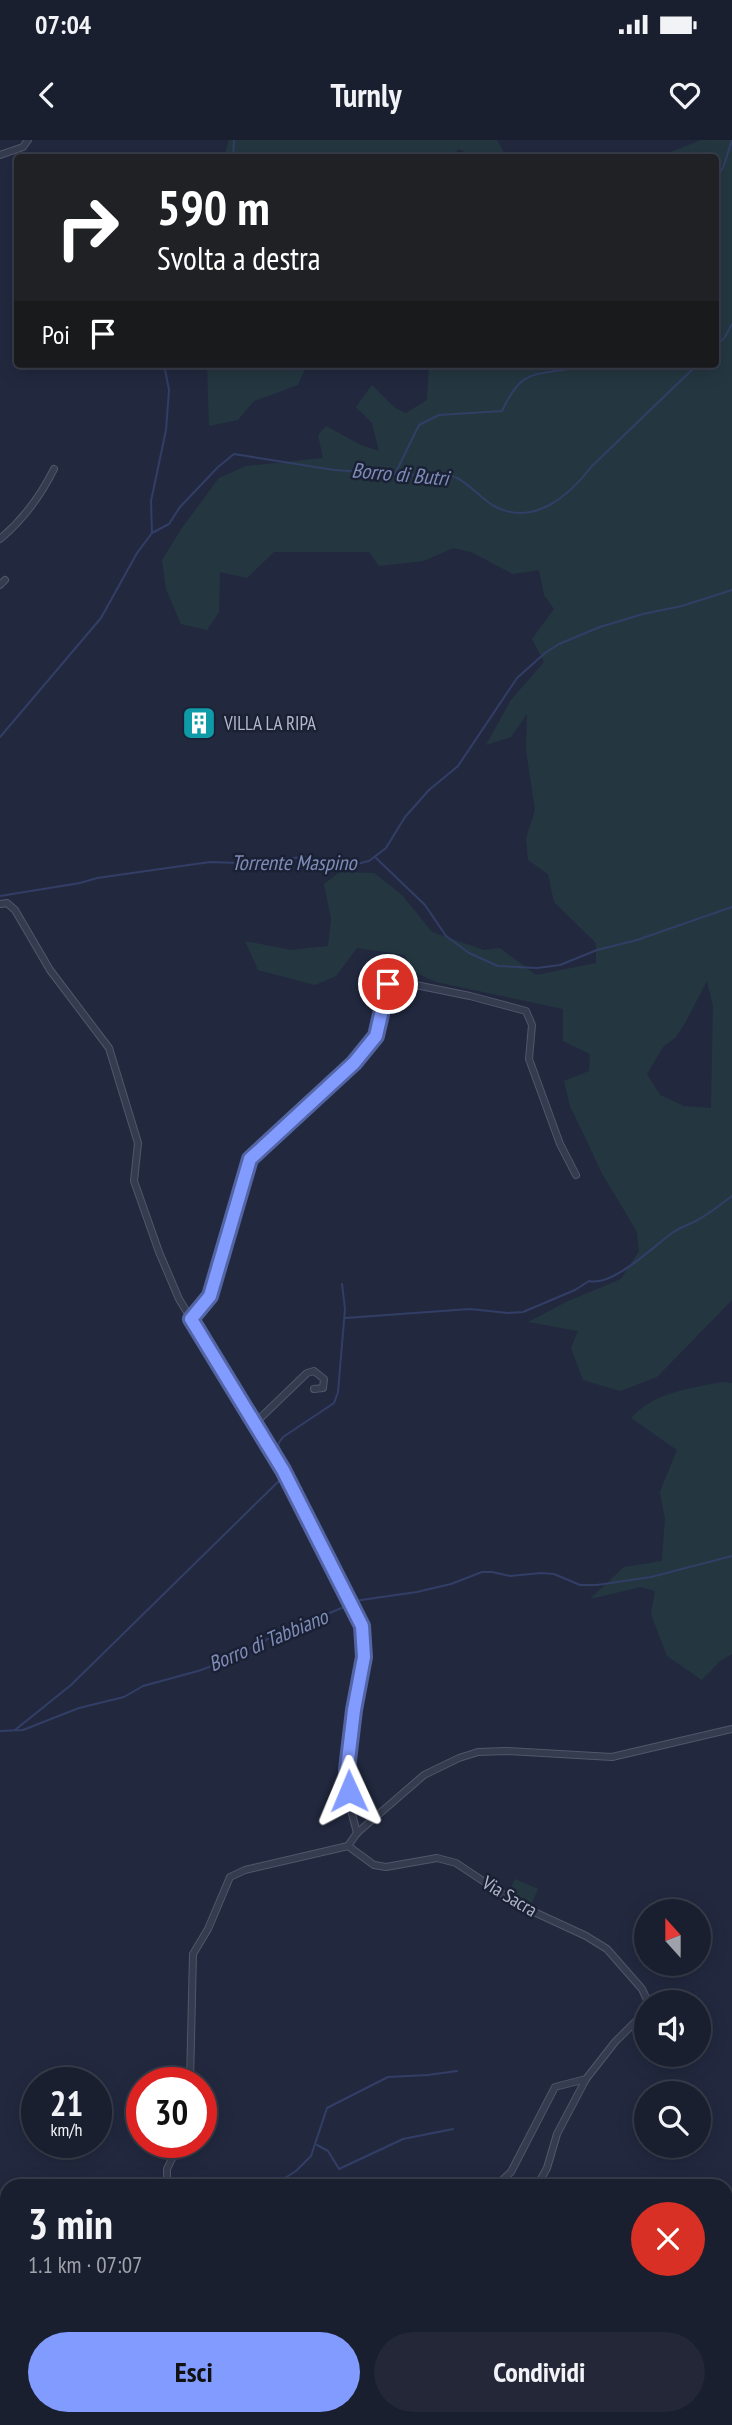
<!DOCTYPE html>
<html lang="it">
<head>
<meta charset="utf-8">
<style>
	:root { --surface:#1a1f2f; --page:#232737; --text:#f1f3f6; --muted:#9fa2aa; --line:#383d4b; --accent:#829bff }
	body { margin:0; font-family:"PT Sans Narrow",sans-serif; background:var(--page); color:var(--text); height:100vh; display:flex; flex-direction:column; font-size:26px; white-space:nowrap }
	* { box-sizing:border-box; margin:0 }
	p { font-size:23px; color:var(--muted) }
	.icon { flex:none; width:38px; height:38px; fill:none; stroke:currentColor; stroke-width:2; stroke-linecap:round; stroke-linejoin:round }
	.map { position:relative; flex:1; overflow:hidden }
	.drawer { position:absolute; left:0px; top:2039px; width:733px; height:247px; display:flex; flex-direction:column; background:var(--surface); border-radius:21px 21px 0 0; box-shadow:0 4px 18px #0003,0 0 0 2px var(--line) }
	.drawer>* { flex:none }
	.banner { position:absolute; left:14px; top:14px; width:705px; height:214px; border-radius:7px; box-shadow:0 4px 18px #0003,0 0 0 2px var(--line); background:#202124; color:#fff; overflow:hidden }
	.needle { width:46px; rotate:339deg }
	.buttons { position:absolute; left:634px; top:1759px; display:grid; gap:14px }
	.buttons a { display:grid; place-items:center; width:77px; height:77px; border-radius:50%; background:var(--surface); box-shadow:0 4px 18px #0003,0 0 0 2px var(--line); font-size:35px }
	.speed { position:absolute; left:21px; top:1927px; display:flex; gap:14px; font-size:35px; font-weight:700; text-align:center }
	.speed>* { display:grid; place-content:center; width:91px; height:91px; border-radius:50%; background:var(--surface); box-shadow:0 4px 18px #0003,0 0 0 2px var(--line); line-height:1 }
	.speed small { font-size:18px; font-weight:400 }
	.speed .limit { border:10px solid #d22; background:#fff; color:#111 }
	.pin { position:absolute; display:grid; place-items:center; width:60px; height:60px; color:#fff; margin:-30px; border:4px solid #fff; border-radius:50%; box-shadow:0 2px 7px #0007 }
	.me { position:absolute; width:77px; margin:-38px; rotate:359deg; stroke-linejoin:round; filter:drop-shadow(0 0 5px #0008) }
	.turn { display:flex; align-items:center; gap:24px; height:147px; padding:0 28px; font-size:32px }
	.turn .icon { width:91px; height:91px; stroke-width:2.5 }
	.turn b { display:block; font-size:49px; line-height:60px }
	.then { display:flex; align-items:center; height:66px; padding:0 28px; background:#0003; gap:14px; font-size:26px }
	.round { display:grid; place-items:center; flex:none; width:74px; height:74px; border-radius:37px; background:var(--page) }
	.overview { display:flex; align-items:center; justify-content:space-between; height:119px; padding:0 28px }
	h1 { font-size:42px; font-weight:700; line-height:52px }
	.cta { display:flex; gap:14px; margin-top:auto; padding:14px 28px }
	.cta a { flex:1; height:80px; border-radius:42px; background:var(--accent); color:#111; font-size:28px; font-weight:700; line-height:80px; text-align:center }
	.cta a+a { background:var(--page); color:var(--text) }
	.status { display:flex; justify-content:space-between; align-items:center; height:49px; padding:0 35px; background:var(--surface); direction:ltr }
	.status svg { height:19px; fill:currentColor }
	header { display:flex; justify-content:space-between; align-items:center; height:91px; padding:0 28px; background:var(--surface); font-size:32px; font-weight:700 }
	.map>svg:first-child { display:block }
</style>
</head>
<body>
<div class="status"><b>07:04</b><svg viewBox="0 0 49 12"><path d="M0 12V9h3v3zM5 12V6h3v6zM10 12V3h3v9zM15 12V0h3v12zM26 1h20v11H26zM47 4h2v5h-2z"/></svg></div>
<header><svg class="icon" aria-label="back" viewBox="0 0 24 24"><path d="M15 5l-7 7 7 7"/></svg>Turnly<svg class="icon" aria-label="heart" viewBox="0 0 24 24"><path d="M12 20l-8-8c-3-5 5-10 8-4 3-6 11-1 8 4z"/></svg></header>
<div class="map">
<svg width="732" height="2285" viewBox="0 0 732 2285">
	<rect width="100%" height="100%" fill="#22293f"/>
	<g fill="#243740" fill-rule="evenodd">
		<path d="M 229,0 L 497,0 L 506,17 L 477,17 L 458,9 L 453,18 L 224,17 Z"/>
		<path d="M 701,0 L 732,0 L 732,1160 L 657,1237 L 620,1251 L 583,1240 L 571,1208 L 578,1191 L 528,1182 L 566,1162 L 621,1139 L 639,1111 L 637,1092 L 603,1035 L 570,966 L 564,941 L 589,931 L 590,914 L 563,901 L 563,869 L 436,842 L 410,830 L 405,815 L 357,808 L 336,836 L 315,845 L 258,830 L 245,801 L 291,810 L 328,806 L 331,779 L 324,744 L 340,732 L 374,733 L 402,755 L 432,792 L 484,810 L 500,808 L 536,835 L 596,823 L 596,803 L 554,762 L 548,734 L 528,720 L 526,699 L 535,670 L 526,610 L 527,574 L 511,597 L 486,605 L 511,560 L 544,522 L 532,499 L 554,469 L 544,455 L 539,430 L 513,434 L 471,412 L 453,408 L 424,421 L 379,426 L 369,412 L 274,412 L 247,438 L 220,432 L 219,472 L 207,490 L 181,484 L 166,449 L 162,420 L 182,388 L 219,338 L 246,326 L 323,318 L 318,295 L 326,286 L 361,305 L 379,311 L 372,283 L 356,267 L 372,245 L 395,268 L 406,273 L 427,260 L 429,224 L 716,224 L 716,18 L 658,17 ZM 707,841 L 713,866 L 711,968 L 684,966 L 660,955 L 647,934 L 663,907 L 676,897 L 686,881 Z"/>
		<path d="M 207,224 L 307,224 L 298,245 L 254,261 L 238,280 L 209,286 Z"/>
		<path d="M 722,1242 L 732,1243 L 732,1514 L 720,1521 L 702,1540 L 667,1516 L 651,1474 L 655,1451 L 641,1447 L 590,1459 L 624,1427 L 662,1421 L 665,1379 L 660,1352 L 677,1310 L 631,1278 C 655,1252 688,1249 722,1242 Z"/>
		<path d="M 515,1739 L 538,1749 L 531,1765 L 508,1754 Z"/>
	</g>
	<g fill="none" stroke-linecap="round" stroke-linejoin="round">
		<g stroke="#323e66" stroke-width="2">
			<path d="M 233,18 L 234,0"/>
			<path d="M 716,39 L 723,28 L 732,0"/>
			<path d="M 716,206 L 725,197 L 732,184"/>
			<path d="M 395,334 L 419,285 L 439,275 L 502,271 C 520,232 530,235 569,229 L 573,224"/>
			<path d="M 152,393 L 169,384 L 180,367 L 218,327 L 234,314 L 334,330 L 395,334 L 399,337 C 414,334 443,330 457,338 C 471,345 482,360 496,367 C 534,386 569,356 591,327 L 698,224"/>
			<path d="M 0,597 L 101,478 L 137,413 L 152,393 L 151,361 L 166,290 L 169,250 L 164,224"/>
			<path d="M 375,717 L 425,765 L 446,796 L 469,813 L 498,826 L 537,828 L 560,825 L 597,810 L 637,800 L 732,767"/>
			<path d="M 0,756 L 80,743 L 97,738 L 210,722 L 238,723 L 304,717 L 349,726 L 369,721 L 386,708 L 405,677 L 429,650 L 458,626 L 517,538 L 545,513 L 559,504 L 600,487 L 643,474 L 682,466 L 732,450"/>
			<path d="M 345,1178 L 470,1169 L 508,1173 L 523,1172 L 575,1150 L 589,1141 C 612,1147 653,1107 672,1093 C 679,1088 688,1085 696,1081 C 709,1074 720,1065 732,1056"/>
			<path d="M 285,1327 L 278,1304 L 283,1297 L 334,1263 L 338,1252 L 345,1169 L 342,1144"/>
			<path d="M 15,1590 L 71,1545 L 282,1338"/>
			<path d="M 0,1591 L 23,1590 L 79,1568 L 124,1557 L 143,1546 L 198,1531 L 220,1523 L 274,1496 L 361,1460 L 417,1452 L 451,1444 L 482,1432 L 492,1432 L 510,1436 L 541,1433 L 554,1434 L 580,1445 L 597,1445 L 651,1437 L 732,1416"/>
			<path d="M 317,2005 L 328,2011 L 339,2029 L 403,1999 L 453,1989"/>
			<path d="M 272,2046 L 296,2031 L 311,2016 L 327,1968 L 388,1937 L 428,1935 L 457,1931"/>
			<path d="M 726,2082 L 732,2072"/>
			<path d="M 0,2089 L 7,2095"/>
			<path d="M 726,2205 L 732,2205"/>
			<path d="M 95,2278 L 97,2285"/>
			<path d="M 421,2285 L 433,2278"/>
		</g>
		<g stroke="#51576a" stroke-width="8">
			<g id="minor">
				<path d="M 0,15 L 23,7 L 28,0"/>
				<path d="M 0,399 C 24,379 40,357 54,329"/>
				<path d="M 0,445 L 5,440"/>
				<path d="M 0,764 L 7,763 L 15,770 L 50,830 L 109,908 L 138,1003 L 134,1041 L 159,1112 L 179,1159 L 283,1330 L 362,1486 L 364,1517 L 354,1570 L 347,1629 L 352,1674 L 357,1693"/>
				<path d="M 190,1179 L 210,1155 L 250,1019 L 354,923 L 376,896 L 388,844 L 396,841 L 470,856 L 526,871 L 532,885 L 529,919 L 560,1004 L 576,1035"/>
				<path d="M 254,1284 L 307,1233 L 314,1231 L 324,1239 L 323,1248 L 314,1249"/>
				<path d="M 348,1706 L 357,1693 L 424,1635 L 459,1618 L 478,1612 L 506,1611 L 612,1617 L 732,1589"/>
				<path d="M 348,1706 L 374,1725 L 386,1727 L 437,1718 L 456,1723 L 519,1765 L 586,1796 L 607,1809 L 642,1849 L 648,1862"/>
				<path d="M 190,1942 L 193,1814 L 208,1789 L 230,1737 L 245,1730 L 348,1706"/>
				<path d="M 167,2046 L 167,2029 L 180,2002"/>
				<path d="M 496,2046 L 511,2032 L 555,1947 L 586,1939"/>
				<path d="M 537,2046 L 547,2028 L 557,1994 L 586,1939 L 615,1902 L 646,1871"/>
				<path d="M 726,2159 L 732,2152"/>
				<path d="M 0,2239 L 7,2236"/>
				<path d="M 455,2285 L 458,2278"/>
			</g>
		</g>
		<use href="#minor" stroke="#363c4f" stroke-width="6"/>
	</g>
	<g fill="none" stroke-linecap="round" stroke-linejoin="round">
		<g stroke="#5465a6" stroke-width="18">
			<path id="route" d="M 349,1651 L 347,1629 L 354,1570 L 364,1517 L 362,1486 L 283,1330 L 191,1179 L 210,1156 L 250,1019 L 354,923 L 376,896 L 388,844"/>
		</g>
		<use href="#route" stroke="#829bff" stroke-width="12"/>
	</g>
	<defs>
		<g id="building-square" transform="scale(1.75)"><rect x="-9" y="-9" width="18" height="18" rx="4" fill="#0f9aa8" stroke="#1b2134"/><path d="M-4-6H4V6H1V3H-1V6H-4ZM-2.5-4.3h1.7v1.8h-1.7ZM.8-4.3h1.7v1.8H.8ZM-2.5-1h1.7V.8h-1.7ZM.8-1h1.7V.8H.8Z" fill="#fff"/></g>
	</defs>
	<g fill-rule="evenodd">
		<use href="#building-square" x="199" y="583"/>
	</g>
	<g text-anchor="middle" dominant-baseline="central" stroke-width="5" stroke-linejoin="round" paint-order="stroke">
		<g font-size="19" fill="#b2b7ca" stroke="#1b2134" text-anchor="start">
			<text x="224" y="583">VILLA LA RIPA</text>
		</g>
		<g font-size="19" fill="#b2b7ca" stroke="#1b2134">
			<text transform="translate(510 1756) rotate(31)">Via Sacra</text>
		</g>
		<g font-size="21" font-style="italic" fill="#7f8cb8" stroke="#1b2134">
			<text transform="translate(400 334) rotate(5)">Borro di Butri</text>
			<text x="294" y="722">Torrente Maspino</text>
			<text transform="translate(268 1500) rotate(-23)">Borro di Tabbiano</text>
		</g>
	</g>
</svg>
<div class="buttons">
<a><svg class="needle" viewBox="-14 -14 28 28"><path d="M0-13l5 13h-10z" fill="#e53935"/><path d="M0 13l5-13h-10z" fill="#9fa2aa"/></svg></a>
<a><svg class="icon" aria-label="sound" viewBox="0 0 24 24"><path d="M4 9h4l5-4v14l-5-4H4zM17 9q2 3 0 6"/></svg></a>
<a><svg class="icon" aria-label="search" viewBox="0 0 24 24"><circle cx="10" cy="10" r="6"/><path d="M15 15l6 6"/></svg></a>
</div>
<div class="speed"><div>21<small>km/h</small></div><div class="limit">30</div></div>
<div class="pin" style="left:388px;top:844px;background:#d93025"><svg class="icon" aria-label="arrive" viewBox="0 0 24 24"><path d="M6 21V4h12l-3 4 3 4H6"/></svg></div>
<svg class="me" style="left:349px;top:1651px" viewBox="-20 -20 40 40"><path d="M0-17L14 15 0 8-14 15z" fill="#829bff" stroke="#fff" stroke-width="4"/></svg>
<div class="banner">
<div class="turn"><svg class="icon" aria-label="right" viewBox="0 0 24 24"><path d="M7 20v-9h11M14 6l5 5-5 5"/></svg><div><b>590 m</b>Svolta a destra</div></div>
<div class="then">Poi<svg class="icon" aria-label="arrive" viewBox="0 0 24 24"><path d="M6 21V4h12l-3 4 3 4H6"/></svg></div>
</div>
<section class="drawer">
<div class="overview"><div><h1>3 min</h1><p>1.1 km · 07:07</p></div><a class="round" style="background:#d93025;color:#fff"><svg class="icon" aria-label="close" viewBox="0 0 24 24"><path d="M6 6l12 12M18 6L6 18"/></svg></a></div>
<div class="cta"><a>Esci</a><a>Condividi</a></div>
</section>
</div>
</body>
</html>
